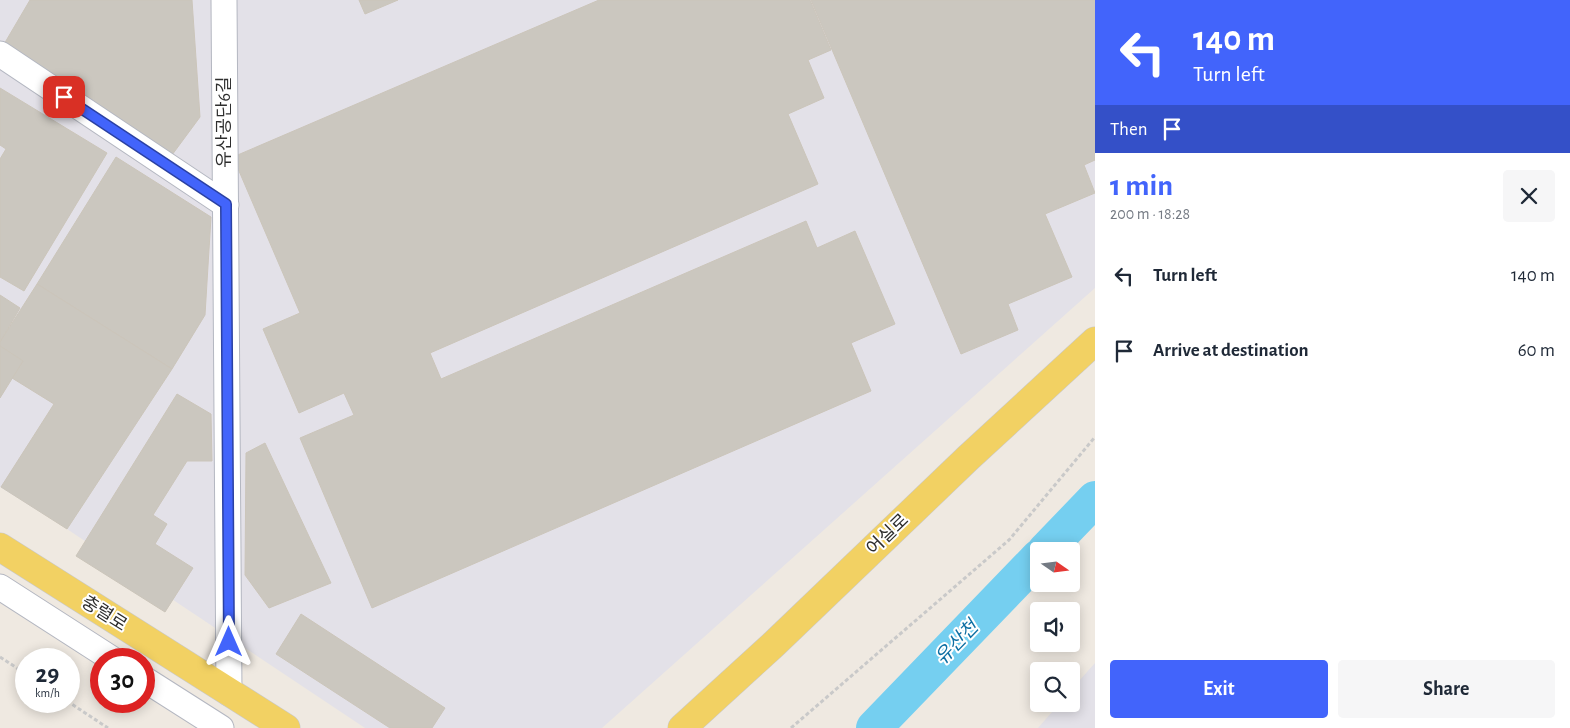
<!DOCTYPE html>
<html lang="en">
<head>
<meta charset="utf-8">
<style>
	:root { --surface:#fff; --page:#f6f6f7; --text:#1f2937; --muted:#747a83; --accent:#4264fb }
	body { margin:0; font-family:"Alegreya Sans","Noto Sans KR",sans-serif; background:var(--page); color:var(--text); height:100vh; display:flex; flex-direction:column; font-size:19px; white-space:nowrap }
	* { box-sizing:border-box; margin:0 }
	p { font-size:16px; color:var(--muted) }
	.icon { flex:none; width:28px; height:28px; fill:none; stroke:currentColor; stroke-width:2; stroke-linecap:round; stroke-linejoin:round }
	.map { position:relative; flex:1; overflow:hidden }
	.details { display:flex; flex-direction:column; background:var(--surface); width:475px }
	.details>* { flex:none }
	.hud { background:#4264fb; color:#fff; overflow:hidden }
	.needle { width:32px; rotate:104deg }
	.controls { position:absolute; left:1030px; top:542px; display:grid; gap:10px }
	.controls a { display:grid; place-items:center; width:50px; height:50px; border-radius:5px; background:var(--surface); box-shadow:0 2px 12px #0003; font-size:25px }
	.speed { position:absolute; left:15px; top:648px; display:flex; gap:10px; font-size:25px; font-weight:700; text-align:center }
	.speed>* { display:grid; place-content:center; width:65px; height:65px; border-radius:50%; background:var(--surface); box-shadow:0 2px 12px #0003; line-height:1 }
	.speed small { font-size:12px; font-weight:400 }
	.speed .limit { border:8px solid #d22; background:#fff; color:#111 }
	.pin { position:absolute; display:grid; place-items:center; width:42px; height:42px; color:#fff; margin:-21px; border-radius:10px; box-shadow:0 2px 8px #0006 }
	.me { position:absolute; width:55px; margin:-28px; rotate:0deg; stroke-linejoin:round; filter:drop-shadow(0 0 4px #0008) }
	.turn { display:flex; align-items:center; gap:18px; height:105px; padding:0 15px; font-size:22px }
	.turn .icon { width:65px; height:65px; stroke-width:2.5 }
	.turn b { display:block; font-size:35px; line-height:42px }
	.then { display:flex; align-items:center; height:48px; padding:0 15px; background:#0003; gap:10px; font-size:19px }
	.round { display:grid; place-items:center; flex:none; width:52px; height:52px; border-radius:5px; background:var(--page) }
	.overview { display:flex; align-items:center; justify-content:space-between; height:85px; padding:0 15px }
	h1 { font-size:30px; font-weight:700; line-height:38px; color:var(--accent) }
	.button { display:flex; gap:10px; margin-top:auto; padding:10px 15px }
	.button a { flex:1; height:58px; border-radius:5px; background:var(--accent); color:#fff; font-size:20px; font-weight:700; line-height:58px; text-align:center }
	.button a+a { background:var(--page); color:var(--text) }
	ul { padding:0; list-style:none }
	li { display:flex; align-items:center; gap:15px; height:75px; padding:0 15px }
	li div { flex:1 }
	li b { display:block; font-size:19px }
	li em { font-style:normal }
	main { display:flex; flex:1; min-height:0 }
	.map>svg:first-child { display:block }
</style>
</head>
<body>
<main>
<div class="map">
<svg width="1095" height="728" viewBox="0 0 1095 728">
	<rect width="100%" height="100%" fill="#efe9e1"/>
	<g fill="#e3e1e8">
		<path d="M 0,0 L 1095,0 L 1095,288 L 602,728 L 365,728 L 67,529 L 0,487 Z"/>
		<path d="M 1095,663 L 1095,728 L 1038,728 L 1059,704 L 1071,704 L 1071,690 Z"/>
	</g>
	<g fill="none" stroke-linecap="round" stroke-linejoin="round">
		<g stroke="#75cff0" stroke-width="36">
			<path d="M 1045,551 L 1095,499"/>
			<path d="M 874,728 L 1039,557"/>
		</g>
	</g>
	<g fill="#cbc7bf" stroke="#cbc5ba">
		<path d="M 30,0 L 192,0 L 200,117 L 169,159 L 0,51 Z"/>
		<path d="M 359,0 L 398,0 L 365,14 Z"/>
		<path d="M 599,0 L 810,0 L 831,50 L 808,60 L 824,98 L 788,114 L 818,184 L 430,353 L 441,379 L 806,221 L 817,248 L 855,231 L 895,324 L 851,343 L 871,391 L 372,608 L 300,438 L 354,415 L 344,393 L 299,413 L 263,329 L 300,313 L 233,157 Z"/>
		<path d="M 811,0 L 1095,0 L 1095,160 L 1084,165 L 1095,193 L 1045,214 L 1072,277 L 1008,304 L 1018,330 L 961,354 Z"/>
		<path d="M 0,88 L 107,153 L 24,291 L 0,277 L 0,159 L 6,149 L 0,145 Z"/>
		<path d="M 116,157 L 211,217 L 205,315 L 172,369 L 37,284 Z"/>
		<path d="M 37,284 L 172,369 L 67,529 L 1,487 L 54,404 L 12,378 L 23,361 L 0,346 L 0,342 Z"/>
		<path d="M 0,295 L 20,308 L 0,342 Z"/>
		<path d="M 0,346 L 23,361 L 0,398 Z"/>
		<path d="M 177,394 L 211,414 L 212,461 L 187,461 L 153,515 L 167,524 L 155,544 L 193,568 L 165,612 L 76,556 Z"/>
		<path d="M 265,443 L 331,583 L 269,608 L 245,575 L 246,453 Z"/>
		<path d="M 301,614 L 445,708 L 432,728 L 390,728 L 276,654 Z"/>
	</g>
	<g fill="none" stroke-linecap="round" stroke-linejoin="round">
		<g stroke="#b4b7c1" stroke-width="27">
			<g id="minor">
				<path d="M 224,0 L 229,693"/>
				<path d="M 0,54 L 226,205"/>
				<path d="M 0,587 L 112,659"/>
				<path d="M 144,679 L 221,728"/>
			</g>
		</g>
		<g stroke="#c9c9c9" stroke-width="29">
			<g id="major">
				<path d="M 0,547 L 286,728"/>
				<path d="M 682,728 L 774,644 L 968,458 L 1095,341"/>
			</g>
		</g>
		<g stroke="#c9c9c9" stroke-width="3" stroke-dasharray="4 2.5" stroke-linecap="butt">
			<path d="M 0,657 L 26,674"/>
			<path d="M 67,701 L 108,728"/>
			<path d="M 791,728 L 1009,540 L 1095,437"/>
		</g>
		<use href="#minor" stroke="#fff" stroke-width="25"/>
		<use href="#major" stroke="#f2d163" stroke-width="28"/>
	</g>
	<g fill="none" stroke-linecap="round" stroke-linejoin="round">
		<g stroke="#2b41a3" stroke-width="12">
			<path id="route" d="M 64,97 L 226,204 L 229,642"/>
		</g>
		<use href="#route" stroke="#4264fb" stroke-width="9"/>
	</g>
	<g text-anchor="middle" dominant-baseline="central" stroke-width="4" stroke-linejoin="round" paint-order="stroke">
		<g font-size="18" fill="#2e2e2e" stroke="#fff">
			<text transform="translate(225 122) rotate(-90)">유산공단6길</text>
			<text transform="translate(888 535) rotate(-44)">어실로</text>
			<text transform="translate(104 614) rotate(32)">충렬로</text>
		</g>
		<g font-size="19" font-style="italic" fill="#0d6fa3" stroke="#fff">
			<text transform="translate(957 643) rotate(-46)">유산천</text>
		</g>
	</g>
</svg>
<div class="controls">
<a><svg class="needle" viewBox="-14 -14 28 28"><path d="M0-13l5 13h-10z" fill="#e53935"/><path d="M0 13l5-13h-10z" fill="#747a83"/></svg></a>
<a><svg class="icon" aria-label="sound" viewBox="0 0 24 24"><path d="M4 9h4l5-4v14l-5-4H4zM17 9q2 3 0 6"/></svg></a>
<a><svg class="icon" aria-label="search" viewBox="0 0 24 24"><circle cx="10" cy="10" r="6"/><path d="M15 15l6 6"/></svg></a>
</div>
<div class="speed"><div>29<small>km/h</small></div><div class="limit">30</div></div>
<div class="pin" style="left:64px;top:97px;background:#d93025"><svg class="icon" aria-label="arrive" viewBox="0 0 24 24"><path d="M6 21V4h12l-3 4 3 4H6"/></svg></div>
<svg class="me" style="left:229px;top:642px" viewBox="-20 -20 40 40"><path d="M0-17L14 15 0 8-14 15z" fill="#4264fb" stroke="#fff" stroke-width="4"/></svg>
</div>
<section class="details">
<div class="hud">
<div class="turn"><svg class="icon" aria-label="left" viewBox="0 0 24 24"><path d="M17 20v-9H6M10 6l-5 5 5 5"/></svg><div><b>140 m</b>Turn left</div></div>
<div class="then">Then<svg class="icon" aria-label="arrive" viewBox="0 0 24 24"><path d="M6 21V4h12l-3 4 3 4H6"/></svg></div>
</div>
<div class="overview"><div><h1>1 min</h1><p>200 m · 18:28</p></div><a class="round"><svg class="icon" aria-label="close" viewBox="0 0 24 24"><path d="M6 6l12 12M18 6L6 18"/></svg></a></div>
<ul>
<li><svg class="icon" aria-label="left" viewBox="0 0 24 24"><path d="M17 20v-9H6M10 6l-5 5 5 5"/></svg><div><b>Turn left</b></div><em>140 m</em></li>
<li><svg class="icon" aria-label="arrive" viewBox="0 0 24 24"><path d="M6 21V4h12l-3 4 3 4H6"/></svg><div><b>Arrive at destination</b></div><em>60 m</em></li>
</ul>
<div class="button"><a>Exit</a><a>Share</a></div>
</section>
</main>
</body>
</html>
